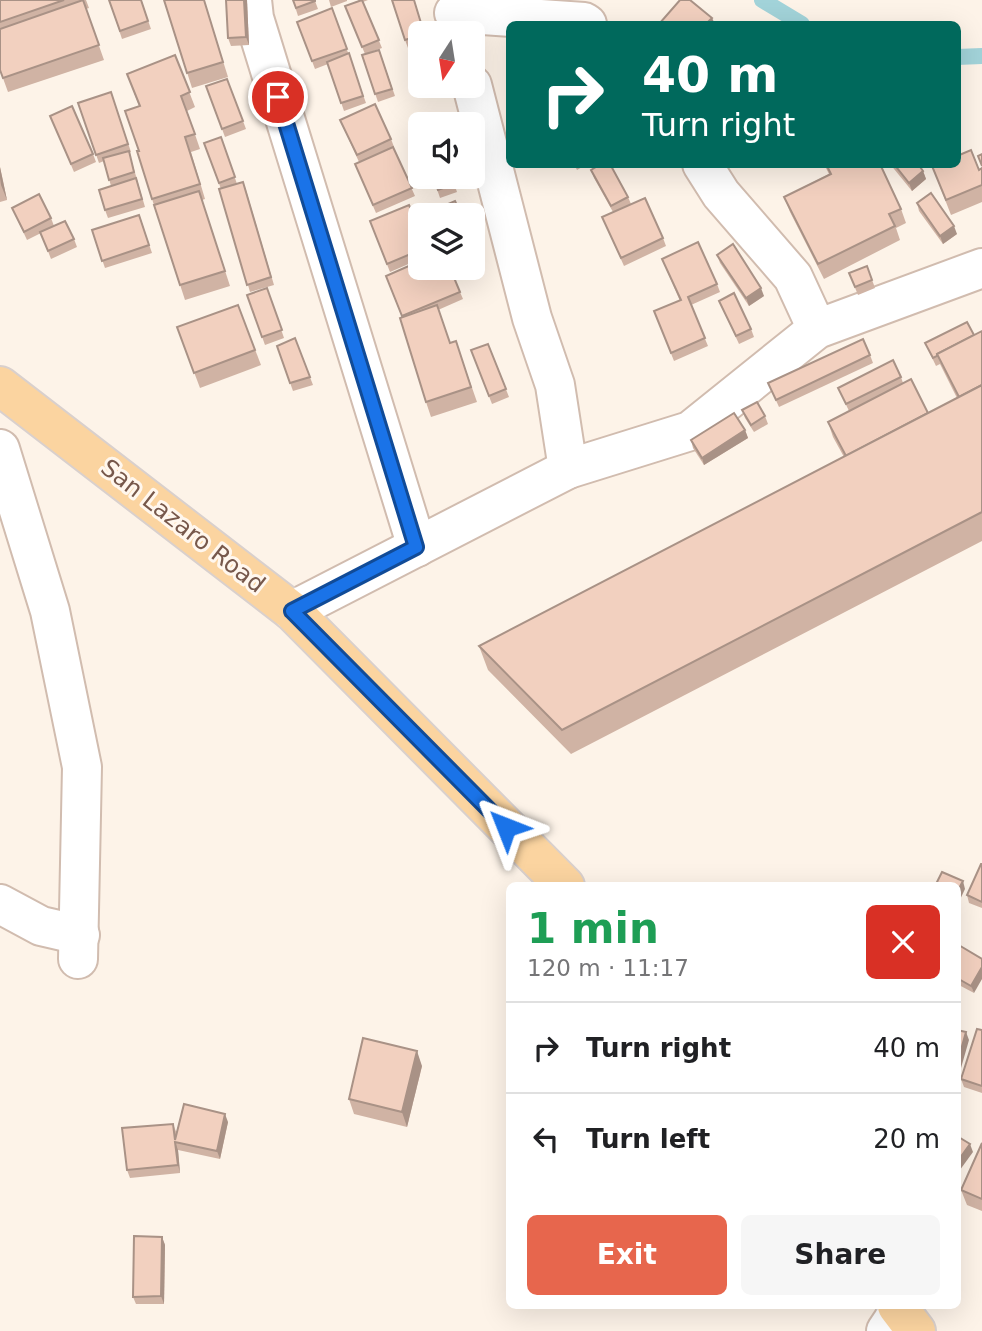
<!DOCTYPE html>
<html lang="en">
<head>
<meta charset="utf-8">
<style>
	:root { --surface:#fff; --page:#f6f6f6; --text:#202124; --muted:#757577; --line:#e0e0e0; --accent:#e7664d }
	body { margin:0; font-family:"DejaVu Sans",sans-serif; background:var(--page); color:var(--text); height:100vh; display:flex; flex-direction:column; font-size:26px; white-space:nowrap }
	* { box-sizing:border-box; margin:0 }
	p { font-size:23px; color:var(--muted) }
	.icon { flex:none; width:38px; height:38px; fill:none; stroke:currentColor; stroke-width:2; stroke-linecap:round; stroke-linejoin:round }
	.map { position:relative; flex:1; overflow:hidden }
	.details { position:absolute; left:506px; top:882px; width:455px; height:427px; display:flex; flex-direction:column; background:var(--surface); border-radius:10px; box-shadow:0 7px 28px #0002 }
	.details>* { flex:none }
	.hud { position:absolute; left:506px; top:21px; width:455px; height:147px; border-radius:10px; box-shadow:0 7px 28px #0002; background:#00695c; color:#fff; overflow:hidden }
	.needle { width:46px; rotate:192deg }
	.buttons { position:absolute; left:408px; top:21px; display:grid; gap:14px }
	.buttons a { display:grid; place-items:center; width:77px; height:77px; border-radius:10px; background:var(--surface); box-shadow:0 7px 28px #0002; font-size:35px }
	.pin { position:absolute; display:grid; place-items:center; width:60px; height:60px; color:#fff; margin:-30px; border:4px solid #fff; border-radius:50%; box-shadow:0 2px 7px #0007 }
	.me { position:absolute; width:77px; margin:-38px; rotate:315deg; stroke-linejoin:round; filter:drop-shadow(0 0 5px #0008) }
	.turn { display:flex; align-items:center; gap:24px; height:147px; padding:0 21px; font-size:32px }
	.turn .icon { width:91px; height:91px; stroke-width:2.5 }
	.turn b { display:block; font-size:49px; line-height:60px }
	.round { display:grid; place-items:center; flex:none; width:74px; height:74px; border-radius:10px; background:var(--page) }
	.head { display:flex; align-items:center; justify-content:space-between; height:119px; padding:0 21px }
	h1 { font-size:42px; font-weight:700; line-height:52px; color:#1e9e55 }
	.primary-button { display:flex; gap:14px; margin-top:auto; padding:14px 21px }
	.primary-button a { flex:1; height:80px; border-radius:10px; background:var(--accent); color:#fff; font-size:28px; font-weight:700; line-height:80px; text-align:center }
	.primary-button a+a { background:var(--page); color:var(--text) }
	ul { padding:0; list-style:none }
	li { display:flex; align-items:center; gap:21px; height:91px; padding:0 21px; border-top:2px solid var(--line) }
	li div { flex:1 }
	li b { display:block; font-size:26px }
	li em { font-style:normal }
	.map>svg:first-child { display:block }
</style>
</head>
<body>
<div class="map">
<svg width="982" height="1331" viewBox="0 0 982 1331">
	<rect width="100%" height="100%" fill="#fdf3e8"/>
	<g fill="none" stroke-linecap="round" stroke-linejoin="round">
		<g stroke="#a2d3d9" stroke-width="16">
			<path d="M 762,0 L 802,24"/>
			<path d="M 957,57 L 982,56"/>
		</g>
		<g stroke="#d1bcaf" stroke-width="42">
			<g id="minor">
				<path d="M 252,0 L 254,18 L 417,547"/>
				<path d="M 454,13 L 584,22 L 587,24"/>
				<path d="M 702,164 L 721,194 L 793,277 L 817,329"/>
				<path d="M 0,449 L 50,611 L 82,767 L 78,959"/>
				<path d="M 568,469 L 690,431 L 817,329 L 982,268"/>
				<path d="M 292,611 L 568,469 L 555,385 L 532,318 L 472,85"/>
				<path d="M 0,904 L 41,926 L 80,935"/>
				<path d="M 886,1331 L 900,1310"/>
			</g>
		</g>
		<g stroke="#d9d0cd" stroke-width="42">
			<g id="major">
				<path d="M 0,386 L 292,611 L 565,886"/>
				<path d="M 897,1306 L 916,1331"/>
			</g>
		</g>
		<use href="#minor" stroke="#fff" stroke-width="38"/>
		<use href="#major" stroke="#fbd4a0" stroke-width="38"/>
	</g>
	<g fill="#d0b3a4">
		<path d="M 0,0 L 86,0 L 89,8 L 86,9 L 104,60 L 8,92 L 0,70 Z"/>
		<path d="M 109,0 L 141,0 L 151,29 L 122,39 Z"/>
		<path d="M 164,0 L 204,0 L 228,77 L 192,88 Z"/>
		<path d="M 226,0 L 247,0 L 249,45 L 231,46 L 228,38 Z"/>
		<path d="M 293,0 L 315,1 L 318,9 L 298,16 Z"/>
		<path d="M 329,0 L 347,0 L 347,1 L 331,7 Z"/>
		<path d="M 360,0 L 368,0 L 363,2 L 382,48 L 365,54 L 345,6 Z"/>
		<path d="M 332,8 L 366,103 L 344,111 L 328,64 L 315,69 L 297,22 Z"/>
		<path d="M 420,33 L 420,44 L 408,48 L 405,40 Z"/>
		<path d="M 379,50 L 395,96 L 378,102 L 362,55 Z"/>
		<path d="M 175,55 L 195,107 L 187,111 L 200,149 L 191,152 L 205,199 L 202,200 L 230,286 L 185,300 L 152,199 L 139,151 L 139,106 L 127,74 Z"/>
		<path d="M 227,79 L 246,129 L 225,137 L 206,86 Z"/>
		<path d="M 111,92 L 131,152 L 129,152 L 145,207 L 108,218 L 105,210 L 111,186 L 104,161 L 99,163 L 78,103 Z"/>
		<path d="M 50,116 L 93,154 L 96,162 L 74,172 Z"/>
		<path d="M 340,120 L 391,139 L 394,147 L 393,147 L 415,196 L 376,213 L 355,164 L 359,162 Z"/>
		<path d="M 221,137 L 237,184 L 243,182 L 246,190 L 274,285 L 250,292 L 221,189 L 204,143 Z"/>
		<path d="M 574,164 L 587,164 L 577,170 Z"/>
		<path d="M 824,164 L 880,164 L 901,209 L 906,223 L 896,228 L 900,240 L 824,279 L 790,212 L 784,197 L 829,174 Z"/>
		<path d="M 890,164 L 918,164 L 923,171 L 926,179 L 912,191 Z"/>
		<path d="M 932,166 L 979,170 L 982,168 L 982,202 L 951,215 Z"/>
		<path d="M 0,167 L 7,200 L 0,202 Z"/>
		<path d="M 591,170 L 628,197 L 631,204 L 663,238 L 666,246 L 624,266 L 602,217 L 613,212 L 594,178 Z"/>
		<path d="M 433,177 L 452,177 L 457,192 L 440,198 Z"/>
		<path d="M 917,203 L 957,234 L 943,244 L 919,211 Z"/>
		<path d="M 12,208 L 51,218 L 54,226 L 74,239 L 77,247 L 51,259 L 41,233 L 27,240 Z"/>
		<path d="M 139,215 L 152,253 L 105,268 L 92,230 Z"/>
		<path d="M 370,221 L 420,230 L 420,259 L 390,272 Z"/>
		<path d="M 717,255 L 764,296 L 749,306 L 720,263 Z"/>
		<path d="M 662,259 L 717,284 L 720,292 L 691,305 L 708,346 L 674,361 L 654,311 L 680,301 Z"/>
		<path d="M 867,266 L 875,288 L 858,295 L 849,273 Z"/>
		<path d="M 386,276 L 460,292 L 463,299 L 438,310 L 450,343 L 461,356 L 477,402 L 431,417 L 426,402 L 402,317 Z"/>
		<path d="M 267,288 L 284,338 L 265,345 L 247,295 Z"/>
		<path d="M 719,301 L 751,329 L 754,337 L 739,344 Z"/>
		<path d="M 238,305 L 261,365 L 200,388 L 177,327 Z"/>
		<path d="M 982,331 L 982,541 L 571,754 L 488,670 L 479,646 L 844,457 L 833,437 L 828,422 L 849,411 L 838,388 L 901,377 L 903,383 L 928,413 L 957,398 L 940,364 L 936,366 L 925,343 L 974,335 Z"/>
		<path d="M 295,338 L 313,385 L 293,391 L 277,346 Z"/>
		<path d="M 488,344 L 509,397 L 492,404 L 471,350 Z"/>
		<path d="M 870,355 L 873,363 L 779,407 L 768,383 Z"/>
		<path d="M 742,410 L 765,416 L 768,424 L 754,432 L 745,418 Z"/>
		<path d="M 745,430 L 748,438 L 704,465 L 693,448 L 691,440 Z"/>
		<path d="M 982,864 L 982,908 L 969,903 L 967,895 Z"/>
		<path d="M 957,944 L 974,993 L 957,984 Z"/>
		<path d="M 982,1030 L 982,1093 L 964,1087 L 961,1079 Z"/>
		<path d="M 422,1066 L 407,1127 L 354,1114 L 349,1099 Z"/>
		<path d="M 228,1122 L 220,1159 L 178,1150 L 180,1173 L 130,1178 L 127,1170 L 173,1124 L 177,1134 Z"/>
		<path d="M 982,1143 L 982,1211 L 967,1205 L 961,1190 Z"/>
		<path d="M 162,1237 L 165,1245 L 164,1304 L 136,1304 L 133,1297 Z"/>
	</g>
	<g fill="#a99286">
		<path d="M 244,0 L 247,0 L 249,45 L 246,37 Z"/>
		<path d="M 712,18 L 715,24 L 706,24 Z"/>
		<path d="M 0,167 L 7,200 L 1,185 L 0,178 Z"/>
		<path d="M 923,171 L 926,179 L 912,191 L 909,183 Z"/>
		<path d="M 954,226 L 957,234 L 943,244 L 940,236 Z"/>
		<path d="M 761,288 L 764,296 L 749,306 L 746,298 Z"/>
		<path d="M 745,430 L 748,438 L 704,465 L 702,458 Z"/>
		<path d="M 963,881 L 965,889 L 957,906 L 957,892 Z"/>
		<path d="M 982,967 L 982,979 L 974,993 L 971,986 Z"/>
		<path d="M 966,1032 L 969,1040 L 957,1082 L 957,1064 Z"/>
		<path d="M 417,1051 L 422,1066 L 407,1127 L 402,1112 Z"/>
		<path d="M 225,1114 L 228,1122 L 220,1159 L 217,1151 Z"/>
		<path d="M 175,1142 L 178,1150 L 180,1173 L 178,1165 Z"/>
		<path d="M 970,1144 L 973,1152 L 957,1174 L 957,1162 Z"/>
		<path d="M 162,1237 L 165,1245 L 164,1304 L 161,1296 Z"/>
	</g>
	<g fill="#f2d0bf" stroke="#a99286" stroke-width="2">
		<path d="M 0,0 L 64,0 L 0,22 Z"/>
		<path d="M 83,0 L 99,45 L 3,78 L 0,70 L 0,29 Z"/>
		<path d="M 109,0 L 141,0 L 148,21 L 120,31 Z"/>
		<path d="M 164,0 L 204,0 L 223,62 L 187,73 Z"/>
		<path d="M 226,0 L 244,0 L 246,37 L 228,38 Z"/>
		<path d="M 293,0 L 315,0 L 315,1 L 296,8 Z"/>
		<path d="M 362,0 L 379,40 L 362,47 L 345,6 Z"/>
		<path d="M 392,0 L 414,0 L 424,33 L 420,33 L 420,35 L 405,40 Z"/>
		<path d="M 680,0 L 690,0 L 712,18 L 706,24 L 659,24 Z"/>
		<path d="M 332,8 L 347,49 L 312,61 L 297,22 Z"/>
		<path d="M 379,50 L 392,89 L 375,94 L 362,55 Z"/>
		<path d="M 349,53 L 363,96 L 341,103 L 327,62 Z"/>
		<path d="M 175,55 L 190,92 L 181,96 L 195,134 L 185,137 L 200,184 L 152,199 L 137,151 L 139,151 L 125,111 L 140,106 L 127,74 Z"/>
		<path d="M 227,79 L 243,121 L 222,129 L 206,86 Z"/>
		<path d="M 111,92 L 128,144 L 96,155 L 78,103 Z"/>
		<path d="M 375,104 L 391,139 L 357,155 L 340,120 Z"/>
		<path d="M 72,106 L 93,154 L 71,164 L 50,116 Z"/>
		<path d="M 221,137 L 235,177 L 219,183 L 204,143 Z"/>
		<path d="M 393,147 L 412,188 L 373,205 L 355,164 Z"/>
		<path d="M 971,150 L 979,170 L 982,168 L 982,185 L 946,200 L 932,166 L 936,164 L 957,164 L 957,156 Z"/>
		<path d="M 129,151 L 134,172 L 109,180 L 103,158 Z"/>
		<path d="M 982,154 L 982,166 L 978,156 Z"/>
		<path d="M 601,164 L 610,164 L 628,197 L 611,206 L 591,170 Z"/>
		<path d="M 826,164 L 880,164 L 901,209 L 889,214 L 895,226 L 818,264 L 784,197 L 831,174 Z"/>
		<path d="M 894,164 L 918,164 L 923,171 L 909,183 Z"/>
		<path d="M 433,177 L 452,177 L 454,184 L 438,190 Z"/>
		<path d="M 136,178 L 142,199 L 105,210 L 99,190 Z"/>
		<path d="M 243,182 L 271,277 L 247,285 L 219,189 Z"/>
		<path d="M 199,191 L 225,271 L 180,285 L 154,205 Z"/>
		<path d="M 931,193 L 954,226 L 940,236 L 917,203 Z"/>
		<path d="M 39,194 L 51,218 L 24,232 L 12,208 Z"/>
		<path d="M 645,198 L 663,238 L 621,258 L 602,217 Z"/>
		<path d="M 455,201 L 461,215 L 444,215 L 441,207 Z"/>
		<path d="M 409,205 L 420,230 L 420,250 L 387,264 L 370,221 Z"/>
		<path d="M 139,215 L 149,245 L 102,261 L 92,230 Z"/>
		<path d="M 65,221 L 74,239 L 48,251 L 40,232 Z"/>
		<path d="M 698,242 L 717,284 L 688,297 L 705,338 L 671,353 L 654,311 L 681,300 L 662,259 Z"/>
		<path d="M 733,244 L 761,288 L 746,298 L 717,255 Z"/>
		<path d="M 420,261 L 420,268 L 450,268 L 460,292 L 402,316 L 386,276 Z"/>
		<path d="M 867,266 L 872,280 L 855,287 L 849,273 Z"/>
		<path d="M 267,288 L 282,330 L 262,337 L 247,295 Z"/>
		<path d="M 734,293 L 751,329 L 736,336 L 719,301 Z"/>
		<path d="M 238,305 L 255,350 L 194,373 L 177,327 Z"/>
		<path d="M 437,305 L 450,343 L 456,341 L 471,387 L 426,402 L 400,318 Z"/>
		<path d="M 967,322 L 974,335 L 937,354 L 937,356 L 933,358 L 925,343 Z"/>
		<path d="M 982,331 L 982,385 L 959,397 L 937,354 Z"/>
		<path d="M 295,338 L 310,377 L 290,383 L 277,346 Z"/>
		<path d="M 863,339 L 870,355 L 776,400 L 768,383 Z"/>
		<path d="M 488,344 L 506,389 L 489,396 L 471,350 Z"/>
		<path d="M 893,360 L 901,377 L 846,404 L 838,388 Z"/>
		<path d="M 911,379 L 928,413 L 846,456 L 828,422 Z"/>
		<path d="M 982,385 L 982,512 L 562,730 L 479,646 Z"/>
		<path d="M 757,402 L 765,416 L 751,425 L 742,410 Z"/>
		<path d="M 734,413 L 745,430 L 702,458 L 691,440 Z"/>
		<path d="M 981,864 L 982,864 L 982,902 L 967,895 Z"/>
		<path d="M 942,872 L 963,881 L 957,892 L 957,886 L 935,886 Z"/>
		<path d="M 957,944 L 982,959 L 982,967 L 971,986 L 957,978 Z"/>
		<path d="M 977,1029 L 982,1030 L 982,1086 L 961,1079 Z"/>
		<path d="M 957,1030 L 966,1032 L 957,1064 Z"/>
		<path d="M 363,1038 L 417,1051 L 402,1112 L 349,1099 Z"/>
		<path d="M 184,1104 L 225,1114 L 217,1151 L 175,1142 L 178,1165 L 127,1170 L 122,1128 L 173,1124 L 175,1140 Z"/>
		<path d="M 957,1136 L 970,1144 L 957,1162 Z"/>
		<path d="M 982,1143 L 982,1199 L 961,1190 Z"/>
		<path d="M 134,1236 L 162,1237 L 161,1296 L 133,1297 Z"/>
	</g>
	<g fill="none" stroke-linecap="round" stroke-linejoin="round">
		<g stroke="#114b97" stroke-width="18">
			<path id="route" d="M 278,97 L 416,547 L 292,611 L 506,827"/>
		</g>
		<use href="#route" stroke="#1a73e8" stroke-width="12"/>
	</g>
	<g text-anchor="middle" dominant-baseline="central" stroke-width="6" stroke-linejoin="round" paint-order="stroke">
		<g font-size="24" fill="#77584b" stroke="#fff7ee">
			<text transform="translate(183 526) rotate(38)">San Lazaro Road</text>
		</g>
	</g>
</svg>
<div class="buttons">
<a><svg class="needle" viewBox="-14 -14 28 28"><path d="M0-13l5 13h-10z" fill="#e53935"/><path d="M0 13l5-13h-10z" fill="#757577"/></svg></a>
<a><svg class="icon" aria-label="sound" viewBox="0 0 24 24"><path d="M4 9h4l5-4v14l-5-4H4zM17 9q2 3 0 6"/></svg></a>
<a><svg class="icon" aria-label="layers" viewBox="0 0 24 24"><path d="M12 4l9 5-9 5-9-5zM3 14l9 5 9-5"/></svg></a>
</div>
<div class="pin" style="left:278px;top:97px;background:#d93025"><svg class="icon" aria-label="arrive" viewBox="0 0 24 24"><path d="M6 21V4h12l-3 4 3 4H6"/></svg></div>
<svg class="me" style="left:506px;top:827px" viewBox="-20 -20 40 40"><path d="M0-17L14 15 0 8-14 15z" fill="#1a73e8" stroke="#fff" stroke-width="4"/></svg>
<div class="hud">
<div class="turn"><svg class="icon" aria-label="right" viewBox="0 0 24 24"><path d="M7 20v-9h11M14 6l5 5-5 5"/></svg><div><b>40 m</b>Turn right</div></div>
</div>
<section class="details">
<div class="head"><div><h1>1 min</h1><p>120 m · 11:17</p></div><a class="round" style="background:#d93025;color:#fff"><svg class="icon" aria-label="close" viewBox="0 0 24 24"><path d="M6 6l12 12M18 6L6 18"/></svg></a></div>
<ul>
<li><svg class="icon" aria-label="right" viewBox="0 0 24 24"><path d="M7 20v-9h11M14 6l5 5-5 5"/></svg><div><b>Turn right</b></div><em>40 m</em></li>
<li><svg class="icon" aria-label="left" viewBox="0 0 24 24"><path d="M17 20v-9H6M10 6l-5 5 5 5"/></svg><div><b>Turn left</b></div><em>20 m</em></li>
</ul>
<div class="primary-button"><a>Exit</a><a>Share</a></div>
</section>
</div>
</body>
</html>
